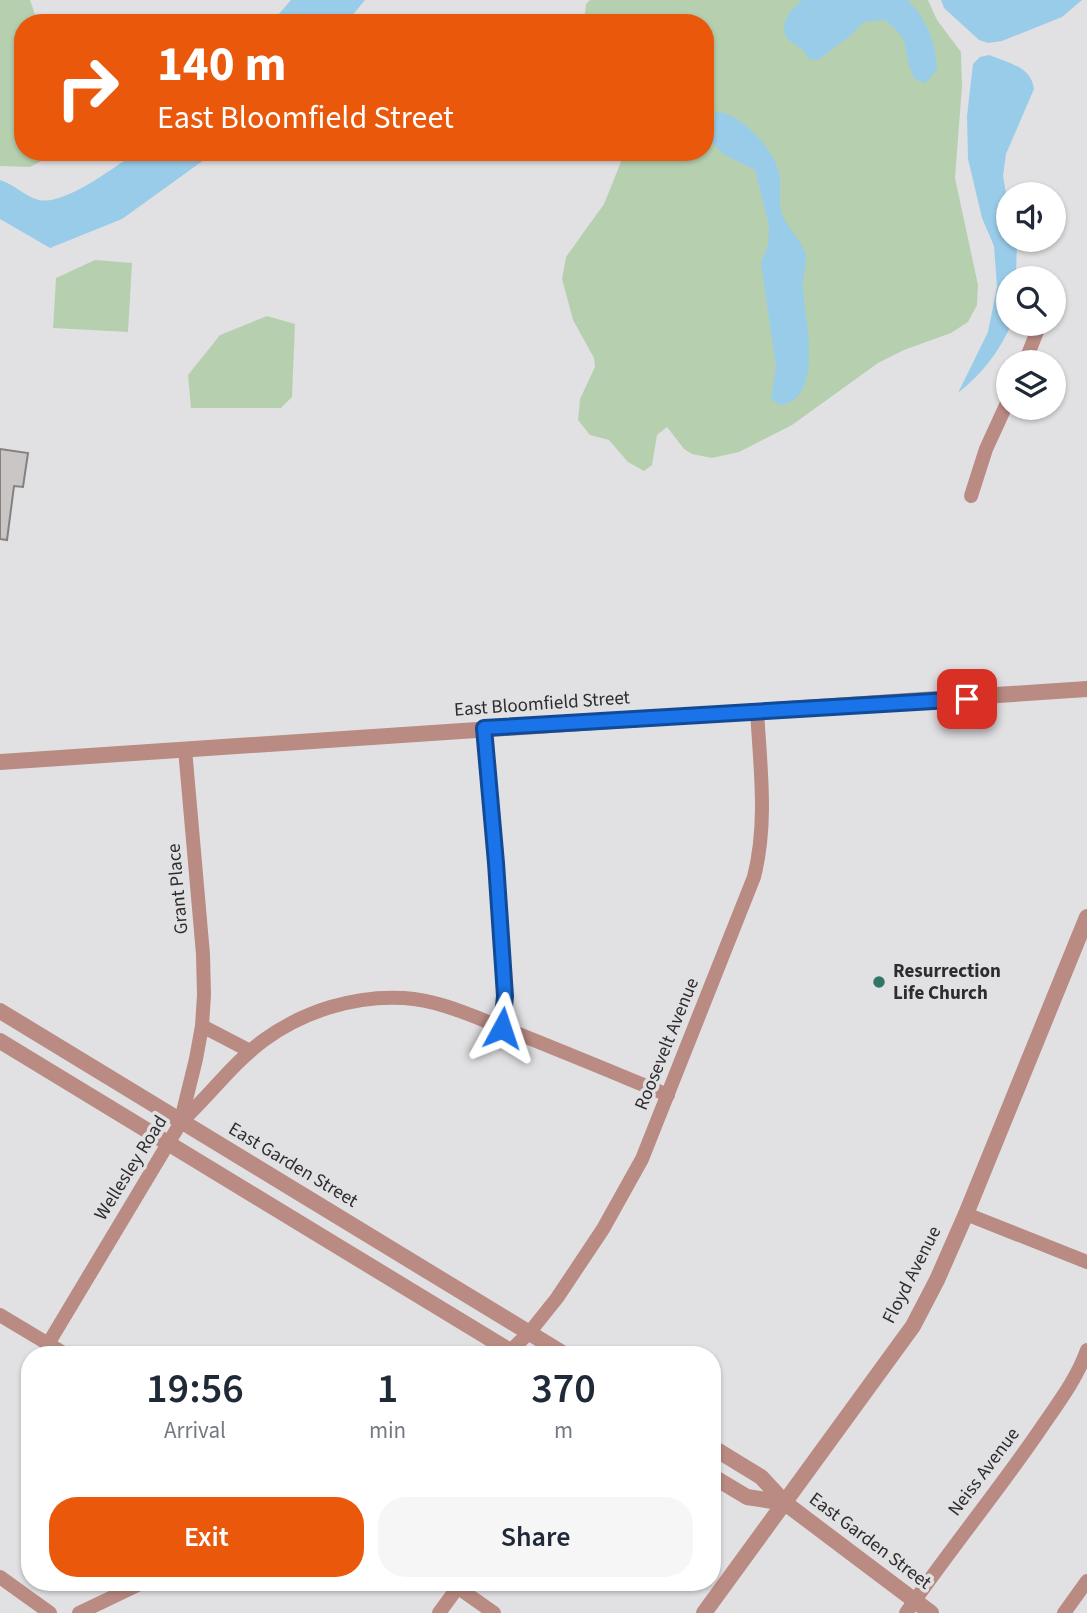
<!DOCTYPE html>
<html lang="en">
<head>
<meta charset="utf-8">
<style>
	:root { --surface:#fff; --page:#f6f6f7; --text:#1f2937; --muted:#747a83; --accent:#ea580c }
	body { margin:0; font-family:"Source Sans 3",sans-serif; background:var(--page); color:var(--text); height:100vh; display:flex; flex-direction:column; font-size:26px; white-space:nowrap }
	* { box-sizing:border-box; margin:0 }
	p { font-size:23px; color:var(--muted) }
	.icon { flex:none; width:38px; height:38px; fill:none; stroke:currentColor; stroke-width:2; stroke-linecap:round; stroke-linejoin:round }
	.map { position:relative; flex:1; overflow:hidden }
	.details { position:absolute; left:21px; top:1346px; width:700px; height:245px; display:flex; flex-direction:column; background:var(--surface); border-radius:28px; box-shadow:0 2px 5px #0004 }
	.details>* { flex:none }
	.top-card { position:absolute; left:14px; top:14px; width:700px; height:147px; border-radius:28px; box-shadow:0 2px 5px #0004; background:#ea580c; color:#fff; overflow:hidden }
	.buttons { position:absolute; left:996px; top:182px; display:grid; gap:14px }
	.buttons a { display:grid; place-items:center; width:70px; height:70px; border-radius:50%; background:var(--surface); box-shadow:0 2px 5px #0004; font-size:35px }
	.pin { position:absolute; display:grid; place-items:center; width:60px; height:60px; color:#fff; margin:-30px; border-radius:14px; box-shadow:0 4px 10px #0006 }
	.me { position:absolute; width:77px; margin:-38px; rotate:5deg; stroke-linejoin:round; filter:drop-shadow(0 0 5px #0008) }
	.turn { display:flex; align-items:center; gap:24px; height:147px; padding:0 28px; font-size:32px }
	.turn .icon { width:91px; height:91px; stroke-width:2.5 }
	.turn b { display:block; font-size:49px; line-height:60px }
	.eta { display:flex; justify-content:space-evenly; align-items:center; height:119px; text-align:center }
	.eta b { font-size:42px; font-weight:600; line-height:49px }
	.primary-button { display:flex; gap:14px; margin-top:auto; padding:14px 28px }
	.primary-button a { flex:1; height:80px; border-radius:28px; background:var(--accent); color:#fff; font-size:28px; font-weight:600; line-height:80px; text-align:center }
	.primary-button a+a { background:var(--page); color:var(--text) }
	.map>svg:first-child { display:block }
</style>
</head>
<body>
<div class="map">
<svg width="1087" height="1613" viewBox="0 0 1087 1613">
	<rect width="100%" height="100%" fill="#e1e1e4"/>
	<g fill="#b6d0af">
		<path d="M 0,0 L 30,0 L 38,23 L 23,23 L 23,152 L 58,152 L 30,167 L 0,166 Z"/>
		<path d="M 590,0 L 928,0 L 937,20 L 961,52 L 962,86 L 955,178 L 978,285 L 977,305 L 968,322 L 951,333 L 904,350 L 878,363 L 792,425 L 739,452 L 712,458 L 692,454 L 684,449 L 667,427 L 657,435 L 652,465 L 644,471 L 628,462 L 609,440 L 590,435 L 578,420 L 580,399 L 595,367 L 594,358 L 573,320 L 562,279 L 566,257 L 604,204 L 625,152 L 705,152 L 705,23 L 584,23 L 586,4 Z"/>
		<path d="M 95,260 L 132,263 L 128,332 L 53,328 L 56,278 Z"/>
		<path d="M 267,316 L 295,324 L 292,397 L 281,408 L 191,408 L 188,375 L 220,335 Z"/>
	</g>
	<g fill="#99cce9">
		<path d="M 291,0 L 365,0 L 346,23 L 271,23 Z"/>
		<path d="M 803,0 L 908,0 C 927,21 936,41 937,70 L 925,83 L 916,80 C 899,52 917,43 884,20 L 864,22 L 851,35 L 818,60 L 808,59 C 803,45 796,48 788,39 C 777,26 792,6 803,0 Z"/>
		<path d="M 941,0 L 1082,0 L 1062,17 L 1002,41 L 988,43 L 979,40 L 944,8 Z"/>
		<path d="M 989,55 C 1008,63 1031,66 1034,89 L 1006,154 L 1003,176 L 1008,204 L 1008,240 L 1017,240 L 1016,278 L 1008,278 L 1008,324 L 1011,325 C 999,352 981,375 958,393 L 988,332 L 997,287 L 994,246 L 982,218 L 968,159 L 967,116 L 973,64 L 980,57 Z"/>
		<path d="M 716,111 C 743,116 771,146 779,172 C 783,185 777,201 782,214 C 787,228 803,242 806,256 C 807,266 802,278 803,288 C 805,318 825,401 779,405 L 771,399 L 776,367 L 761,263 L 768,245 L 769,226 L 755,170 L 723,154 L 710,140 Z"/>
		<path d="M 137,152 L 215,152 L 122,219 L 50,248 L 0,219 L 0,180 C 14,184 26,197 39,200 C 64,206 116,166 137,152 Z"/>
	</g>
	<path fill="#cac6c5" stroke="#858181" stroke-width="2" d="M 0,449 L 28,453 L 23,487 L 14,486 L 7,540 L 0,539 Z"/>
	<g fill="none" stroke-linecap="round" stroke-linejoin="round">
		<g stroke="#b98b83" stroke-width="14">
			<path d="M 1025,362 L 1040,324"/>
			<path d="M 971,496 L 986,449 L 1008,401"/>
			<path d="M 484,728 L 497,863 L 505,996 L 502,1028"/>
			<path d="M 202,1026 L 250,1051"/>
			<path d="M 181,1120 L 196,1059 L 202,1026 L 204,995 L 203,954 L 185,749"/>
			<path d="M 966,1214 L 1087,1262"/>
			<path d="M 0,1315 L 65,1354"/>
			<path d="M 48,1344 L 181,1122 C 209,1096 235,1061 264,1040 C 304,1011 355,995 404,998 C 438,1000 470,1015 501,1027 C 557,1049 612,1072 668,1095"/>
			<path d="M 507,1354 L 529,1333 L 557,1298 L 603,1229 L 642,1159 L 754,877 C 768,822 760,766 757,710"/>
			<path d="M 0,1577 L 50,1613"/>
			<path d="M 450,1582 L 494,1613"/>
			<path d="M 79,1613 L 144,1582"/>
			<path d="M 439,1613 L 458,1587"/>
			<path d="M 906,1613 C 948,1552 995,1495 1037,1434 C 1055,1407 1076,1381 1087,1350"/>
			<path d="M 1064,1613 L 1087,1581"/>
		</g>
		<g stroke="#b98b83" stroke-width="16">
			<path d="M 0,762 L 1087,689"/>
			<path d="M 0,1011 L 564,1354"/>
			<path d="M 0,1041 L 515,1354"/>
			<path d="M 712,1447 L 761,1477 L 785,1503 L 931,1613"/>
			<path d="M 712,1476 L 747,1497 L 785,1503"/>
			<path d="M 704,1613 L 913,1326 L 937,1280 L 966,1214 L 1087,917"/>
		</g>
	</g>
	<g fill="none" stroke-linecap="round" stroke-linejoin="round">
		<g stroke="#114b97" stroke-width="18">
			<path id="route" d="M 502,1028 L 505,996 L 496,863 L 484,728 L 967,699"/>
		</g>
		<use href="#route" stroke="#1a73e8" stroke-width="12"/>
	</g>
	<circle fill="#327668" stroke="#e1e1e4" stroke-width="2.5" cx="879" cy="982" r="7"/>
	<g text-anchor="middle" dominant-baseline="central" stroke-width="7" stroke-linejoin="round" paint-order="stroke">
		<g font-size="19" fill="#2d2d2e" stroke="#e1e1e4">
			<text transform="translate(542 704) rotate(-4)">East Bloomfield Street</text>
			<text transform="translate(178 889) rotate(-95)">Grant Place</text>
			<text transform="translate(667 1044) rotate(-68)">Roosevelt Avenue</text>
			<text transform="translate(293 1165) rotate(31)">East Garden Street</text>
			<text transform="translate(131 1168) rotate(-58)">Wellesley Road</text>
			<text transform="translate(912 1275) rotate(-63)">Floyd Avenue</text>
			<text transform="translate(984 1472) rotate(-53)">Neiss Avenue</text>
			<text transform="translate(870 1541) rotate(37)">East Garden Street</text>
		</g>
		<g font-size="19" font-weight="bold" fill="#2d2d2e" stroke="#e1e1e4" text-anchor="start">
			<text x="893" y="971">Resurrection<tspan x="893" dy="22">Life Church</tspan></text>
		</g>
	</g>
</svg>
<div class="buttons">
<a><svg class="icon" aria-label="sound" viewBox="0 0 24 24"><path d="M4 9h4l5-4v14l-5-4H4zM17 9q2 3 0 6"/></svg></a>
<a><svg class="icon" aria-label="search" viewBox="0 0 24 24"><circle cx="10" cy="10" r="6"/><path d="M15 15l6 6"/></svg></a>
<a><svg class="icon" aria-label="layers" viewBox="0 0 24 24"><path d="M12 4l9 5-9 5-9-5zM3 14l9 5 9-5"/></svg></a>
</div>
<div class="pin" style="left:967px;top:699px;background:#d93025"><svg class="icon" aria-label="arrive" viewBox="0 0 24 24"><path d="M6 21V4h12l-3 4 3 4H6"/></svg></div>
<svg class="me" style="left:502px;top:1028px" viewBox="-20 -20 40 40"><path d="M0-17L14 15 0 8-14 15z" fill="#1a73e8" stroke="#fff" stroke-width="4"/></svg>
<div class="top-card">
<div class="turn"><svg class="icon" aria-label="right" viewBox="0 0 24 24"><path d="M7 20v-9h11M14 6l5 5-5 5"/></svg><div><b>140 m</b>East Bloomfield Street</div></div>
</div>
<section class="details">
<div class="eta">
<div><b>19:56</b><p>Arrival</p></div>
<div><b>1</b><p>min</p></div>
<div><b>370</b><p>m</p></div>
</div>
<div class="primary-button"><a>Exit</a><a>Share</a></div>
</section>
</div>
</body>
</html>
